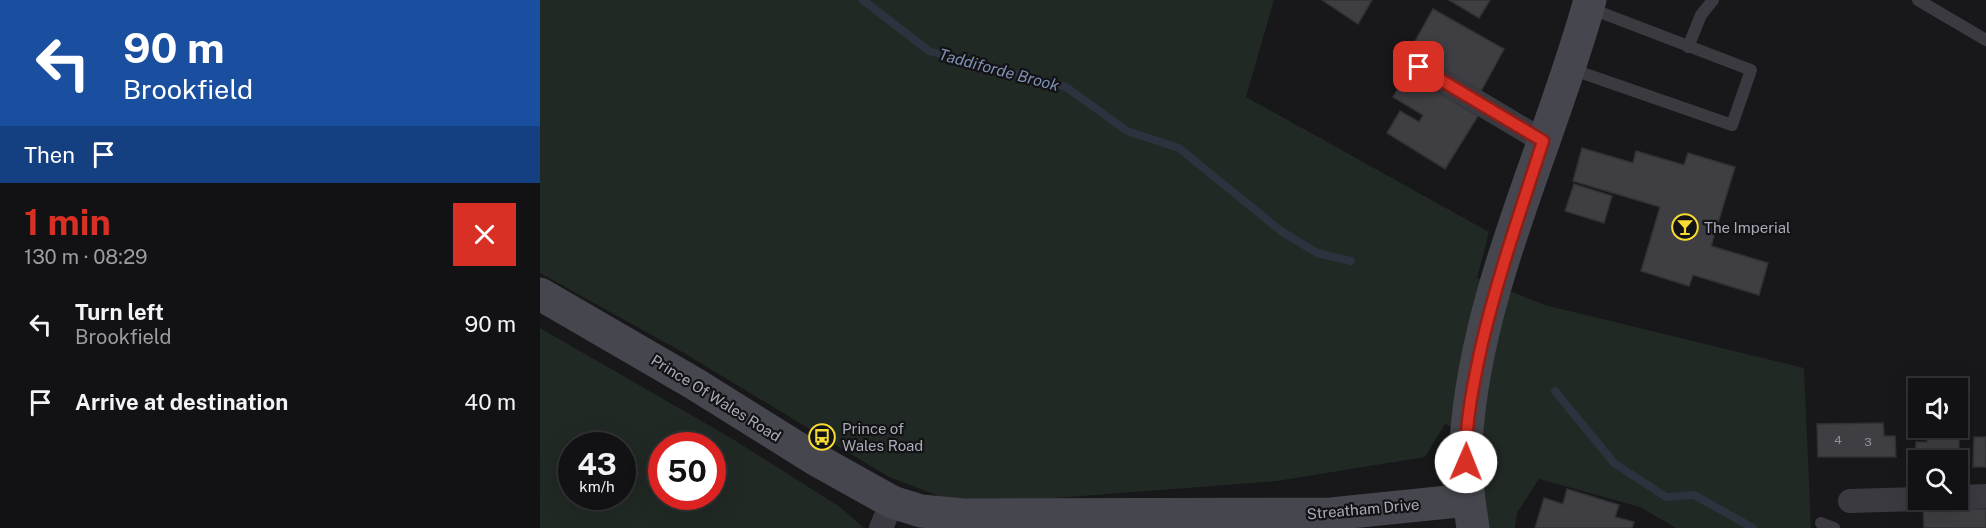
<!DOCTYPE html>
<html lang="en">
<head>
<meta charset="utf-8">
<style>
	:root { --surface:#121113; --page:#1b1a1c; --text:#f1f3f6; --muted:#9c9da0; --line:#313133; --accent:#d93025 }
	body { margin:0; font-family:"Public Sans",sans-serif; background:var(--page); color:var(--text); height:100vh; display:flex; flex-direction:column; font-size:22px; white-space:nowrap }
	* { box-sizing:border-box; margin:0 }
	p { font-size:20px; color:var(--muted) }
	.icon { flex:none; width:33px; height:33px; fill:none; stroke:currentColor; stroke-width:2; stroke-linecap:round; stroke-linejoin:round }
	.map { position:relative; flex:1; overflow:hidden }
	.side { display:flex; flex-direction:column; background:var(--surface); width:540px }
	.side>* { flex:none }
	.hud { background:#1a4fa0; color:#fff; overflow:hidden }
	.buttons { position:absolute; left:1368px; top:378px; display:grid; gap:12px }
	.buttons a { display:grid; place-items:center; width:60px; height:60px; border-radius:0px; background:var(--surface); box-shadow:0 6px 24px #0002,0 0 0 2px var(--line); font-size:30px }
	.speed { position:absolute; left:18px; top:432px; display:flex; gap:12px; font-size:30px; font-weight:700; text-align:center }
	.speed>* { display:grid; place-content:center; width:78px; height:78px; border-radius:50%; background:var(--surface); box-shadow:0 6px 24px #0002,0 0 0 2px var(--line); line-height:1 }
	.speed small { font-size:15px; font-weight:400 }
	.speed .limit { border:9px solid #d22; background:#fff; color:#111 }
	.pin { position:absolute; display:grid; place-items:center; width:51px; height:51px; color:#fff; margin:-26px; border-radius:12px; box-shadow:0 3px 9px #0006 }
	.me { position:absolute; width:66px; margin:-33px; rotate:1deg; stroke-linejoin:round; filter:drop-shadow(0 0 4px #0008) }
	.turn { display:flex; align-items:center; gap:21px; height:126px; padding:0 24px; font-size:27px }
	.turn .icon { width:78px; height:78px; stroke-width:2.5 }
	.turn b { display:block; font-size:42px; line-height:51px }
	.then { display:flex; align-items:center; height:57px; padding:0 24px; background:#0003; gap:12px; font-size:22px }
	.round { display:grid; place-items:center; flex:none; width:63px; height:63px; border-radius:0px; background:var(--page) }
	.summary { display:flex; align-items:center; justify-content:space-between; height:102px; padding:0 24px }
	h1 { font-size:36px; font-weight:700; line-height:45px; color:var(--accent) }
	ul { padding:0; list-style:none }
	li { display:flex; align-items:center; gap:18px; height:78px; padding:0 24px }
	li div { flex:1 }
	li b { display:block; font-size:22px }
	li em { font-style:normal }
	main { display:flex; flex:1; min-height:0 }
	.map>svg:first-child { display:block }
</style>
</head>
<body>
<main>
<section class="side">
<div class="hud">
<div class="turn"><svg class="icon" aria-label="left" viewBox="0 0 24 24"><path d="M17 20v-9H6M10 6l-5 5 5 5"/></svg><div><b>90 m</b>Brookfield</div></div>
<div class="then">Then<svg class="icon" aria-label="arrive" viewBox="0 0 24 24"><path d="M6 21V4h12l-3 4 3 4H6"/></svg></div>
</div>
<div class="summary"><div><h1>1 min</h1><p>130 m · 08:29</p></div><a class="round" style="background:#d93025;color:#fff"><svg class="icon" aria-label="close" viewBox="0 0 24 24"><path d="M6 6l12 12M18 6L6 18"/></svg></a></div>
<ul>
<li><svg class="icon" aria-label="left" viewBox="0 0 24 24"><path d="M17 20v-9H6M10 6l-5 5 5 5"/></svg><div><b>Turn left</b><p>Brookfield</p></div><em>90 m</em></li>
<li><svg class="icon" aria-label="arrive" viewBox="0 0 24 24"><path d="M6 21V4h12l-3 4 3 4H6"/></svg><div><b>Arrive at destination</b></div><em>40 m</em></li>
</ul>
</section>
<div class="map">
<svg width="1446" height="528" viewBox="0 0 1446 528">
	<rect width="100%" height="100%" fill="#181719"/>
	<g fill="#212924" fill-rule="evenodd">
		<path d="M 0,0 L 734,0 L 706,97 L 949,232 L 937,278 L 1005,305 L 1264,368 L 1271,528 L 1136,528 L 1100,507 L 999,479 L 977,513 L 975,528 L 942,528 L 940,439 L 905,424 L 885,457 L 737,481 L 422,505 L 349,477 L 144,353 L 0,273 Z"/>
		<path d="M 0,328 L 191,438 L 300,507 L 324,528 L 0,528 ZM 32,446 L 82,446 L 82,496 L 32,496 ZM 122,446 L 172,446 L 172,496 L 122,496 Z"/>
	</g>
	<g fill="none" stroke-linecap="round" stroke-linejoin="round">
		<g stroke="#2d333e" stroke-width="8">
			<path d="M 323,0 L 389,51 L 526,87 L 587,131 L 639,148 L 741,231 L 777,253 L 811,261"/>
			<path d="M 1015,391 L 1074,463 L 1126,497 L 1154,495 L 1213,528"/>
		</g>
	</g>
	<g fill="#3f3f43" stroke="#323135" stroke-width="1.5">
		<path d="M 782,0 L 832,0 L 818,24 Z"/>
		<path d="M 909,0 L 950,0 L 939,18 Z"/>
		<path d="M 893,9 L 964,49 L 940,93 L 868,54 Z"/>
		<path d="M 867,73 L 938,116 L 905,169 L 847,133 L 860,111 L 879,122 L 883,115 L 853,97 Z"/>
		<path d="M 1042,148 L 1093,163 L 1096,151 L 1144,165 L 1148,153 L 1195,167 L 1171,246 L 1228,263 L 1219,295 L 1153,275 L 1149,286 L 1101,271 L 1120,207 L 1033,181 Z"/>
		<path d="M 1034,184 L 1072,196 L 1064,223 L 1025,211 Z"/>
		<path d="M 1343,423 L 1344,436 L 1355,436 L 1356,457 L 1278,457 L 1277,424 Z"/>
		<path d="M 1387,432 L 1408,432 L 1408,438 L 1419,438 L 1419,467 L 1418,460 L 1378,460 L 1378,467 L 1375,467 L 1376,442 L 1387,442 Z"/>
		<path d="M 1434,437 L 1446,437 L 1446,467 L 1433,467 Z"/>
		<path d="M 1027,489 L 1079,505 L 1075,517 L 1094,522 L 1092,528 L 995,528 L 1004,498 L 1023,504 Z"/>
		<path d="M 1383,507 L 1446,509 L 1446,528 L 1384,528 Z"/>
	</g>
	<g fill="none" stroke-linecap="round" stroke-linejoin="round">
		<g stroke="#3a3a40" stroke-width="12">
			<path d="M 1378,0 L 1446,40"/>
			<path d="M 1148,47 L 1161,15 L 1173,0"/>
			<path d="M 1031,69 L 1192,125 L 1211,70 L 1049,8"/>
			<path d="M 1281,523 L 1294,528"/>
		</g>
		<g stroke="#3a3a40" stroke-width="24">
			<path d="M 879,67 L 1003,141"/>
			<path d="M 1418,497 L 1446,496"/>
			<path d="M 1310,501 L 1378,499"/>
			<path d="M 341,528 L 352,502"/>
		</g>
		<g stroke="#46464e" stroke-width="33">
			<path d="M 0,294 L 155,384 L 275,459 L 352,502 L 381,511 L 423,515 L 791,514 L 928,500"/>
			<path d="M 933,528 C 929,500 924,470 926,442 C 936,288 1010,146 1050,0"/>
		</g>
	</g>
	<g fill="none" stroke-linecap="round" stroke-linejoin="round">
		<g stroke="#8d1f18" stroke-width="15">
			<path id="route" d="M 879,67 L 1003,141 C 981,210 957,278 941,348 C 933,385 925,424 926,462"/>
		</g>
		<use href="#route" stroke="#d93025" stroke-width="10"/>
	</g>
	<defs>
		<g id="bar-ring" transform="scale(1.35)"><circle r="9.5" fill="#131214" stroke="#f6dc32" stroke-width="1.5"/><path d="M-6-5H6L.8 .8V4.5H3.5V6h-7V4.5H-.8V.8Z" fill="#f6dc32"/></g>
		<g id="bus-ring" transform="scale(1.35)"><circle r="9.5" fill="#131214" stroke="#f6dc32" stroke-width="1.5"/><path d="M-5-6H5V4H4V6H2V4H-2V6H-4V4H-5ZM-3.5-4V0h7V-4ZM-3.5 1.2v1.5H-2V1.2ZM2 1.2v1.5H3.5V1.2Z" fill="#f6dc32"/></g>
	</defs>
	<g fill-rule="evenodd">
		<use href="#bar-ring" x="1145" y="227"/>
		<use href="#bus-ring" x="282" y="437"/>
	</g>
	<g text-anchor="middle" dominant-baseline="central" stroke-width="4.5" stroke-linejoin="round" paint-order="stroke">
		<g font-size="12" fill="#8e909c">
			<text x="1298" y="440">4</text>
			<text x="1328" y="442">3</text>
		</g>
		<g font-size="15" fill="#a9abb9" stroke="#131214" text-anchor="start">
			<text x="1164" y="227">The Imperial</text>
			<text x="302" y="428">Prince of<tspan x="302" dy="17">Wales Road</tspan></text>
		</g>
		<g font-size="15" fill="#a9abb9" stroke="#131214">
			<text transform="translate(176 398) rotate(32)">Prince Of Wales Road</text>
			<text transform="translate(823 509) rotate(-5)">Streatham Drive</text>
		</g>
		<g font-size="16" font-style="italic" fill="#7f91b5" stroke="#131214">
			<text transform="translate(459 70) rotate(15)">Taddiforde Brook</text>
		</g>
	</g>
</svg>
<div class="buttons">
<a><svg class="icon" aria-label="sound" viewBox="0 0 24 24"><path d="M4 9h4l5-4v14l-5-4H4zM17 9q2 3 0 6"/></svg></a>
<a><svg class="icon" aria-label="search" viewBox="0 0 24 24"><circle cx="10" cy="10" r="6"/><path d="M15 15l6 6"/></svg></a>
</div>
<div class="speed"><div>43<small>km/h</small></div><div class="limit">50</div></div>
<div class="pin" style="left:879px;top:67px;background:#d93025"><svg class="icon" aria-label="arrive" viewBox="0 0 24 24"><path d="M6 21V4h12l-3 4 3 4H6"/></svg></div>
<svg class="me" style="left:926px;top:462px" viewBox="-20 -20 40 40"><circle r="19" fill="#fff"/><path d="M0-13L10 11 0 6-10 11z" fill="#d93025"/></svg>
</div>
</main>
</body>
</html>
